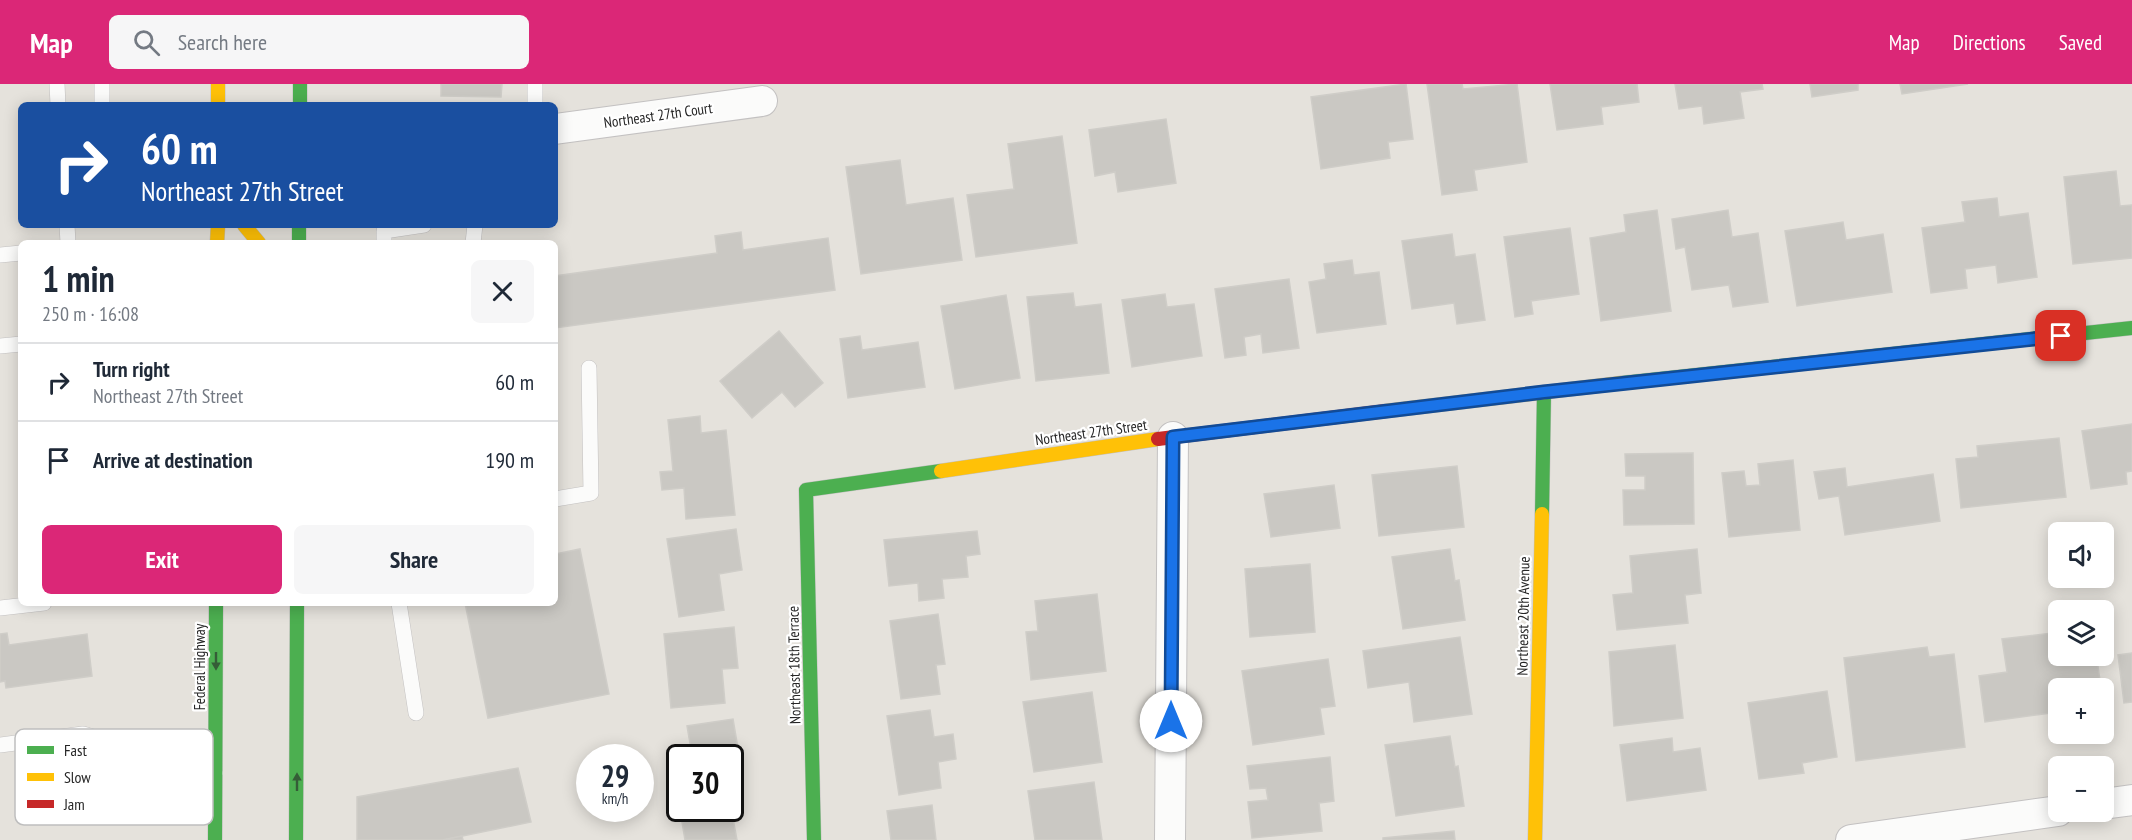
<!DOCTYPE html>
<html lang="en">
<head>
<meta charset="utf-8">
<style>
	:root { --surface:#fff; --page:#f6f6f7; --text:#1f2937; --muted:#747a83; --line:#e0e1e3; --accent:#db2777 }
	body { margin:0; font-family:"PT Sans Narrow",sans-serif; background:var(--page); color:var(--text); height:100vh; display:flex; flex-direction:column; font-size:22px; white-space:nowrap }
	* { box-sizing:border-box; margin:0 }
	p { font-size:20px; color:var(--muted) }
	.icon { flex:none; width:33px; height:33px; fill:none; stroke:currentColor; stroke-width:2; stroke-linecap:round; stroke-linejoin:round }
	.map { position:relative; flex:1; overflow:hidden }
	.side { position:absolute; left:18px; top:156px; width:540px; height:366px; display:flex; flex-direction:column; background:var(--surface); border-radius:9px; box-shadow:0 3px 15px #0003 }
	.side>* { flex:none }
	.guide { position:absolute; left:18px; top:18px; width:540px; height:126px; border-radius:9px; box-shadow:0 3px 15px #0003; background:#1a4fa0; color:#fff; overflow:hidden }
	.fabs { position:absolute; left:2048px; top:438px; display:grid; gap:12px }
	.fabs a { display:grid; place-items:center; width:66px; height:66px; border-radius:9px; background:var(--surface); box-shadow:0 3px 15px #0003; font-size:30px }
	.speed { position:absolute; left:576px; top:660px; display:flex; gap:12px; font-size:30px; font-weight:700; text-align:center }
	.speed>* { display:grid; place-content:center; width:78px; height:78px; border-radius:50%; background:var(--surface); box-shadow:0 3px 15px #0003; line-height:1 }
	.speed small { font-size:15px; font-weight:400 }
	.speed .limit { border:3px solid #111; border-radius:9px; background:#fff; color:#111 }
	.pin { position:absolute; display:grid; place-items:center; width:51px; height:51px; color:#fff; margin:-26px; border-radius:12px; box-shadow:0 3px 9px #0006 }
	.me { position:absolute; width:66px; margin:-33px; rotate:0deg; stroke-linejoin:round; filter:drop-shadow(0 0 4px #0008) }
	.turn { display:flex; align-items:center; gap:21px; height:126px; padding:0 24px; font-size:27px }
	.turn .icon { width:78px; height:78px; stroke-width:2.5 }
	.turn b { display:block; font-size:42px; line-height:51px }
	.round { display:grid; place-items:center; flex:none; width:63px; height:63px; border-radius:9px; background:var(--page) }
	.headline { display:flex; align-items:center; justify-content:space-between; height:102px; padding:0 24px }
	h1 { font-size:36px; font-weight:700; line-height:45px }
	.cta { display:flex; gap:12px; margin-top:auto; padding:12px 24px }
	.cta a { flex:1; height:69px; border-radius:9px; background:var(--accent); color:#fff; font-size:24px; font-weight:700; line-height:69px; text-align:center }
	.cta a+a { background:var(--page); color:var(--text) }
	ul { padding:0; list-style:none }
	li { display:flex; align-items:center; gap:18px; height:78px; padding:0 24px; border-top:2px solid var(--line) }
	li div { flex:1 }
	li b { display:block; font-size:22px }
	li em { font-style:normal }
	header { display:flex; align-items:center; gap:36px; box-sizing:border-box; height:84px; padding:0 30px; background:var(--accent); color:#fff }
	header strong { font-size:28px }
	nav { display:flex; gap:33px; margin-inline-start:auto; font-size:21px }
	.search { width:420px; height:54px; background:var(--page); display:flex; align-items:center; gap:15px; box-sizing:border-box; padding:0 21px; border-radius:9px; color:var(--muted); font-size:22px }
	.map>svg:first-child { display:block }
</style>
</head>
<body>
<header>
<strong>Map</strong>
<div class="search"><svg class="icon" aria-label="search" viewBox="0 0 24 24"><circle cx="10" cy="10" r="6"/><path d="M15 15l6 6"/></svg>Search here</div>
<nav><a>Map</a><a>Directions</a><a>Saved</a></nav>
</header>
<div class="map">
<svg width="2132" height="756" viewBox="0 0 2132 756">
	<rect width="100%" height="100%" fill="#e5e2dc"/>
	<g fill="#cac8c3" stroke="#cfcdc8" stroke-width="1.5">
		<path d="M 441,0 L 502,0 L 501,13 L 441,12 Z"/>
		<path d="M 1406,0 L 1413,55 L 1388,58 L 1390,74 L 1321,85 L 1311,13 Z"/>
		<path d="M 1427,0 L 1462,0 L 1463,5 L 1517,0 L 1527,78 L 1474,86 L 1477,106 L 1442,111 Z"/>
		<path d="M 1550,0 L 1637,0 L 1639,18 L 1601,23 L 1603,40 L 1557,46 Z"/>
		<path d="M 1675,0 L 1762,0 L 1763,5 L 1740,8 L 1744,34 L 1704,40 L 1702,22 L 1679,25 Z"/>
		<path d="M 1810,0 L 1858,0 L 1858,6 L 1812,13 Z"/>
		<path d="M 1900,0 L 1968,0 L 1902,10 Z"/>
		<path d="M 1166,35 L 1176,99 L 1118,108 L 1115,88 L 1095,92 L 1089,46 Z"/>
		<path d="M 1062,52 L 1077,159 L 976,173 L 967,111 L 1014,105 L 1008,60 Z"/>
		<path d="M 900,76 L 906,121 L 953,114 L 962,176 L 861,190 L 846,83 Z"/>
		<path d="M 2116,87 L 2120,122 L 2132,121 L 2132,174 L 2073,180 L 2064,93 Z"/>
		<path d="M 1997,114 L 1999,133 L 2028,129 L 2037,193 L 1998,199 L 1996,181 L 1965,185 L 1967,204 L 1931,209 L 1922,144 L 1965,138 L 1962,118 Z"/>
		<path d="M 1657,126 L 1671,227 L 1601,237 L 1590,154 L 1626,148 L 1624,131 Z"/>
		<path d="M 1728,126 L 1732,153 L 1758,149 L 1768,218 L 1733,223 L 1729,201 L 1692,206 L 1685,163 L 1676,165 L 1672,135 Z"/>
		<path d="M 1843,138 L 1846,156 L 1883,150 L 1892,208 L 1797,222 L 1785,147 Z"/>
		<path d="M 1570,144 L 1579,210 L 1531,217 L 1533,230 L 1515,233 L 1504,153 Z"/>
		<path d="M 741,148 L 743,166 L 828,154 L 835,206 L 555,244 L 555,192 L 717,169 L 715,152 Z"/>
		<path d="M 1452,150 L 1455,173 L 1475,170 L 1485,236 L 1457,240 L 1454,219 L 1412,225 L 1402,157 Z"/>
		<path d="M 1352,176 L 1354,191 L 1379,188 L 1386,240 L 1317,249 L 1309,198 L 1326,195 L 1324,180 Z"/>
		<path d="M 1289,195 L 1299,264 L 1263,269 L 1261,250 L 1244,253 L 1246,271 L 1225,274 L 1215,205 Z"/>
		<path d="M 1073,209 L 1075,223 L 1101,220 L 1109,289 L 1036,297 L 1027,213 Z"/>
		<path d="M 1165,210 L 1167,223 L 1194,220 L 1202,272 L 1132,283 L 1122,216 Z"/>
		<path d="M 1006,211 L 1020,294 L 955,305 L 941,222 Z"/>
		<path d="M 779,247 L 823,299 L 795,323 L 782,308 L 752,334 L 720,297 Z"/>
		<path d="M 860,252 L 862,266 L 918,258 L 925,303 L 848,314 L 840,255 Z"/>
		<path d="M 700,332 L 701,349 L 726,346 L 735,431 L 686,435 L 684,404 L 662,406 L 660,388 L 673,387 L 668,336 Z"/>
		<path d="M 2132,340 L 2132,387 L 2126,388 L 2127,400 L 2091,405 L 2082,347 Z"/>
		<path d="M 2059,354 L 2066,413 L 1961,424 L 1956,375 L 1978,373 L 1977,362 Z"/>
		<path d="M 1693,369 L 1694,440 L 1624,441 L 1623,406 L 1645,406 L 1645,392 L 1626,392 L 1625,370 Z"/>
		<path d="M 1793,376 L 1800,446 L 1729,453 L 1722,389 L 1744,387 L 1746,402 L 1760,401 L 1758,380 Z"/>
		<path d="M 1457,382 L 1464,443 L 1379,452 L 1372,391 Z"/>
		<path d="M 1845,384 L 1847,403 L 1933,390 L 1940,437 L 1845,451 L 1839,412 L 1819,415 L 1814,388 Z"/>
		<path d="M 1334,401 L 1340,444 L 1271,453 L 1264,410 Z"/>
		<path d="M 736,445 L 742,486 L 719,490 L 724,526 L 679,533 L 667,455 Z"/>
		<path d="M 977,447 L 980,470 L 966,472 L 968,493 L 942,495 L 944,514 L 919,517 L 918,499 L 889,502 L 884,456 Z"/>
		<path d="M 580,465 L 609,610 L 488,634 L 465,519 L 555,519 L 555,470 Z"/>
		<path d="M 1450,465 L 1455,497 L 1459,496 L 1465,536 L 1403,545 L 1392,473 Z"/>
		<path d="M 1697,465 L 1701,509 L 1685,511 L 1688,539 L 1617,546 L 1613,511 L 1633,509 L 1630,472 Z"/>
		<path d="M 1310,480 L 1315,548 L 1250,553 L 1245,485 Z"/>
		<path d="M 1097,510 L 1106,587 L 1031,596 L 1026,548 L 1038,547 L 1035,517 Z"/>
		<path d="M 938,530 L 945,580 L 936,581 L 940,610 L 901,615 L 890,537 Z"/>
		<path d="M 734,543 L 738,584 L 722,585 L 725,619 L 671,624 L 664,550 Z"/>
		<path d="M 7,549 L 9,561 L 87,550 L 92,592 L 6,604 L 5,597 L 0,598 L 0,550 Z"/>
		<path d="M 2052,549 L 2056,580 L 2097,575 L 2101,604 L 2058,604 L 2058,628 L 1985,638 L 1979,592 L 2007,588 L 2002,555 Z"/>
		<path d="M 1460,553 L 1472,630 L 1414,638 L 1409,598 L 1368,604 L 1363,567 Z"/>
		<path d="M 1675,561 L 1683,634 L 1614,642 L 1609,568 Z"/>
		<path d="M 1927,563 L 1929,573 L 1954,570 L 1965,663 L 1856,677 L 1844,574 Z"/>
		<path d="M 2132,569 L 2132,618 L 2124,619 L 2118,571 Z"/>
		<path d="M 1328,575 L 1335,622 L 1320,624 L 1324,650 L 1253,661 L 1242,587 Z"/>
		<path d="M 1827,607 L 1837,673 L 1802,679 L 1804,689 L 1759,695 L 1748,619 Z"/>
		<path d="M 1092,608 L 1102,678 L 1034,688 L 1023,618 Z"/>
		<path d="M 930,626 L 934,653 L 953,650 L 956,675 L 938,678 L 941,704 L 899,711 L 887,632 Z"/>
		<path d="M 733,635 L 743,694 L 730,696 L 730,674 L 680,674 L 677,723 L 669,669 L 691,665 L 687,642 Z"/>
		<path d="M 1450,652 L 1455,683 L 1458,682 L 1464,722 L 1396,732 L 1385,661 Z"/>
		<path d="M 1672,654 L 1673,668 L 1700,664 L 1706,706 L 1627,717 L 1620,661 Z"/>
		<path d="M 1330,673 L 1334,717 L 1319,719 L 1322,747 L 1252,754 L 1248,718 L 1268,716 L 1266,704 L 1250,705 L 1247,682 Z"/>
		<path d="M 518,684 L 531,738 L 443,756 L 357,756 L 357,713 Z"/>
		<path d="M 1094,698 L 1102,756 L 1035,756 L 1028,707 Z"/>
		<path d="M 932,721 L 936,756 L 891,756 L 887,727 Z"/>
		<path d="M 732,729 L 737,756 L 685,756 L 682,738 Z"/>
		<path d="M 1454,747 L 1455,756 L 1383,756 L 1383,754 Z"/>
		<path d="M 462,752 L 463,756 L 443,756 Z"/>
	</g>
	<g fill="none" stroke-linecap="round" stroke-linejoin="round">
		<g stroke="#c3c1c1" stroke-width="16">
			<g id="lane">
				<path d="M 57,0 L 58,21"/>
				<path d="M 102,0 L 102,21"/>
				<path d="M 535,0 L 535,21"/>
				<path d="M 67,141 L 68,159"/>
				<path d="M 384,159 L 384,147 L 424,141"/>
				<path d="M 473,159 L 475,141"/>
				<path d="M 0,171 L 21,169"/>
				<path d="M 0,262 L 21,260"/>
				<path d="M 555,415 L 591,409 L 589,284"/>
				<path d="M 399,519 L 416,629"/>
				<path d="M 0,524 L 44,519"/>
				<path d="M 0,661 L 83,650 L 215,689"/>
			</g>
		</g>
		<g stroke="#c3c1c1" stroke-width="32">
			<g id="street">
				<path d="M 555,45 L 762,17"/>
				<path d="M 2103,720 L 2132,716"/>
				<path d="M 1170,756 L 1173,353"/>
				<path d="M 1851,756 L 2058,727"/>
			</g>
		</g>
		<g stroke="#c3c1c1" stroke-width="15">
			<g id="fast">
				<path d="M 300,0 L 300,21"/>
				<path d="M 299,141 L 299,159"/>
				<path d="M 1622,299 L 2132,244"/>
				<path d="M 1542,430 L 1544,308"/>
				<path d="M 215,756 L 216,519"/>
				<path d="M 296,756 L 297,519"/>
				<path d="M 814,756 L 806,406 L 941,387"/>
			</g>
		</g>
		<g stroke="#c3c1c1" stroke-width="15">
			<g id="slow">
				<path d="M 218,0 L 218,21"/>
				<path d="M 244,141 L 259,159"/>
				<path d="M 217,159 L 218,141"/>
				<path d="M 1386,327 L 1622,299"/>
				<path d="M 941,387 L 1158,355"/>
				<path d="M 1535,756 L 1542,430"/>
			</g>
		</g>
		<g stroke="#c3c1c1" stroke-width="15">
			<path id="jam" d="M 1158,355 L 1386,327"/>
		</g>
		<use href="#lane" stroke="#fbfbfa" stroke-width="15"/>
		<use href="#street" stroke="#fbfbfa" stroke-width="30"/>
		<use href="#fast" stroke="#4caf50" stroke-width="14"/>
		<use href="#slow" stroke="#ffc107" stroke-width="14"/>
		<use href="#jam" stroke="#c62828" stroke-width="14"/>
	</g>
	<defs><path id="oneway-solid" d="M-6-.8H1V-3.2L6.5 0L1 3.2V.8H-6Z" transform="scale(1.5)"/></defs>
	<g fill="#355d37">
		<use href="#oneway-solid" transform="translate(216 577) rotate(90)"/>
		<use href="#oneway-solid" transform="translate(297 698) rotate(-90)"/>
	</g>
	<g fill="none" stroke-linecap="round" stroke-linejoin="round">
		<g stroke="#114b97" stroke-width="15">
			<path id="route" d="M 1171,637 L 1173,353 L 1544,308 L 2061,252"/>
		</g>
		<use href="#route" stroke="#1a73e8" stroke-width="10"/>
	</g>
	<g text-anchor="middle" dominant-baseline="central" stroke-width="4.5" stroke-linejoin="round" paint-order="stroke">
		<g font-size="15" fill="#262626" stroke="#fff">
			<text transform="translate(658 31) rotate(-8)">Northeast 27th Court</text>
			<text transform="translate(1091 348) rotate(-8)">Northeast 27th Street</text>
			<text transform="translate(1523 532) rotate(-89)">Northeast 20th Avenue</text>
			<text transform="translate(794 581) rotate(-91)">Northeast 18th Terrace</text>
			<text transform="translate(199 583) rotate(-90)">Federal Highway</text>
		</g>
	</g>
	<rect x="15" y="645" width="198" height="96" rx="9" fill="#fff" stroke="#bebebe" stroke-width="1.5"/>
	<rect x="27" y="662" width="27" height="8" fill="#4caf50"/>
	<rect x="27" y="689" width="27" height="8" fill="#ffc107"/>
	<rect x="27" y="716" width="27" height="8" fill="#c62828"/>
	<g font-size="16" fill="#262626">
		<text x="64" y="672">Fast</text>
		<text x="64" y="699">Slow</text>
		<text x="64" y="726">Jam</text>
	</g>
</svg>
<div class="fabs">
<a><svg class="icon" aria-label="sound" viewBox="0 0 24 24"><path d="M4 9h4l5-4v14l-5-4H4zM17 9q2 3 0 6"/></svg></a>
<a><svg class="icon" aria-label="layers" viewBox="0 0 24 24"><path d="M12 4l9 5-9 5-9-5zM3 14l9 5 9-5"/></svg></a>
<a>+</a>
<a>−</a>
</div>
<div class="speed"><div>29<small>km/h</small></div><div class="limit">30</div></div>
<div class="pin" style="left:2061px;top:252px;background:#d93025"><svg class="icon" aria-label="arrive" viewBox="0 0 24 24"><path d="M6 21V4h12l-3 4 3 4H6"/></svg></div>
<svg class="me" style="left:1171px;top:637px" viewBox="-20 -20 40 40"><circle r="19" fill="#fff"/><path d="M0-13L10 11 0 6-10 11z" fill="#1a73e8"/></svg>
<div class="guide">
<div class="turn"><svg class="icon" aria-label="right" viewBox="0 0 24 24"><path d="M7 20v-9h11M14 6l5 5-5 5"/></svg><div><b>60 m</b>Northeast 27th Street</div></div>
</div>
<section class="side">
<div class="headline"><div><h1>1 min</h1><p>250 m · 16:08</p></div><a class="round"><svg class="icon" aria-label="close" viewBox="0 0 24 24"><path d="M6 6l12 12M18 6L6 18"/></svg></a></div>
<ul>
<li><svg class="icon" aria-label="right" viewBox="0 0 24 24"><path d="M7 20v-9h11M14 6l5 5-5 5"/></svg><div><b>Turn right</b><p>Northeast 27th Street</p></div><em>60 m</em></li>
<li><svg class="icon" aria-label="arrive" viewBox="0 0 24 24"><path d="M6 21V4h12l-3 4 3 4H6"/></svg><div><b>Arrive at destination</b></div><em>190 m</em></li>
</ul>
<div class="cta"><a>Exit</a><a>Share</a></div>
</section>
</div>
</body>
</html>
